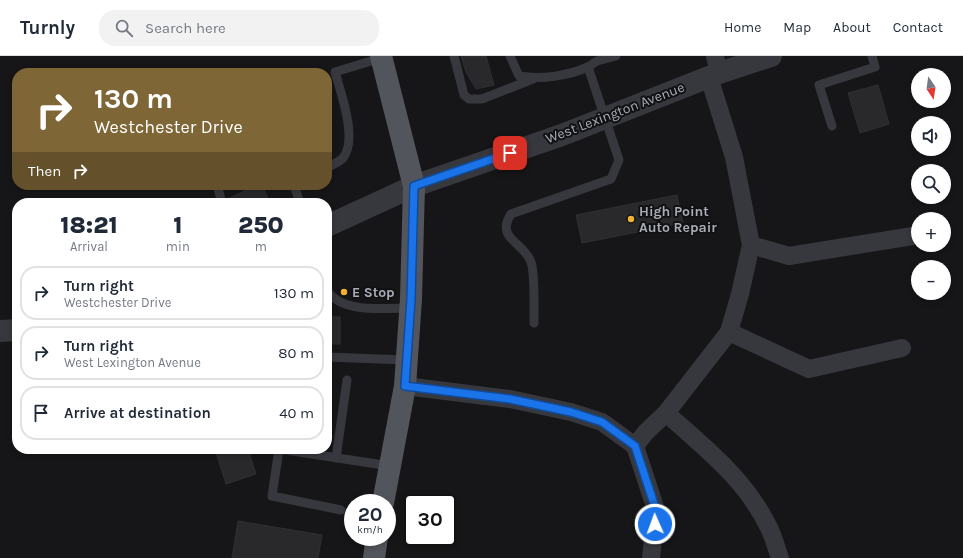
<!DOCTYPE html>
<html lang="en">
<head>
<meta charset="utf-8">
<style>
	:root { --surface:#fff; --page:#f2f2f3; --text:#1f2937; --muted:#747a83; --line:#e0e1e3 }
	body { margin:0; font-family:Karla,sans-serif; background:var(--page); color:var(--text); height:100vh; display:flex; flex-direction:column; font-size:15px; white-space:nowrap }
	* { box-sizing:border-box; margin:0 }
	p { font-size:13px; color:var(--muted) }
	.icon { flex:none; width:22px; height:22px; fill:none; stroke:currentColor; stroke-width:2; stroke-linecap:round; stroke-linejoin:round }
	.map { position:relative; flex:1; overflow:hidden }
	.panel { position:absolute; left:12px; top:142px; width:320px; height:256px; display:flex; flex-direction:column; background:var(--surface); border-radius:16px; box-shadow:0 2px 6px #0003 }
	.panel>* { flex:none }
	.top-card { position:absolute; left:12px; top:12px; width:320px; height:122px; border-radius:16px; box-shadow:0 2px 6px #0003; background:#7e6636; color:#fff; overflow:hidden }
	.needle { width:26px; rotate:167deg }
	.tools { position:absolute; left:911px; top:12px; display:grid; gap:8px }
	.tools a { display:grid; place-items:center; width:40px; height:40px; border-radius:50%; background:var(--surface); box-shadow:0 2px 6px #0003; font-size:20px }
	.speed { position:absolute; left:344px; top:438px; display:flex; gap:8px; font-size:20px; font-weight:700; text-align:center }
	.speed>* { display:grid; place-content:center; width:52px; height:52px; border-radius:50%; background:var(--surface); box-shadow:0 2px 6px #0003; line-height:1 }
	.speed small { font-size:10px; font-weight:400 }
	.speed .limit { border:2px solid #111; border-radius:6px; background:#fff; color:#111 }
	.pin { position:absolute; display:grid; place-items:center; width:34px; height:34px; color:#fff; margin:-17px; border-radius:8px; box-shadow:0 2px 6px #0006 }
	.me { position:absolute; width:44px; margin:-22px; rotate:358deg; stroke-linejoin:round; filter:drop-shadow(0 0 3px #0008) }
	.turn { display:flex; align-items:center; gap:14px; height:84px; padding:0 16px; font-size:18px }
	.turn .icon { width:52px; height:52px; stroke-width:2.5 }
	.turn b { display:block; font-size:28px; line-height:34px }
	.then { display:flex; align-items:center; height:38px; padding:0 16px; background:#0003; gap:8px; font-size:15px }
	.eta { display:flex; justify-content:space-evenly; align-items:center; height:68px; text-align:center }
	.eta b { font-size:24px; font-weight:800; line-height:28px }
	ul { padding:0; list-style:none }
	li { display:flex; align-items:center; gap:12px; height:54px; margin:0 8px 6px; padding:0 8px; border:2px solid var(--line); border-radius:16px }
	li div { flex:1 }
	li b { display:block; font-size:15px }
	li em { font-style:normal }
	header { display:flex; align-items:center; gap:24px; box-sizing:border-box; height:56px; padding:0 20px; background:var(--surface); border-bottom:1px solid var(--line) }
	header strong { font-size:19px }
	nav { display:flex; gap:22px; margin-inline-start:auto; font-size:14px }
	.search { width:280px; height:36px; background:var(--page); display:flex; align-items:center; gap:10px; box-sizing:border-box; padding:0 14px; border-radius:16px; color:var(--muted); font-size:15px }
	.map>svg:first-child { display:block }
</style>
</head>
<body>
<header>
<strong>Turnly</strong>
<div class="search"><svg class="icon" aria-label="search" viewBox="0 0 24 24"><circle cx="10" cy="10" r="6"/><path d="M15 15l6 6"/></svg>Search here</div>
<nav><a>Home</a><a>Map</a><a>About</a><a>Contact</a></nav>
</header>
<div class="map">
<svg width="963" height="502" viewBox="0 0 963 502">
	<rect width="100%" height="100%" fill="#161618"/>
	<g fill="#29292c" stroke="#303034">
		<path d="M 461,0 L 486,0 L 494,29 L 476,33 L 466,16 Z"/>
		<path d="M 878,29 L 889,68 L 860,77 L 848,37 Z"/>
		<path d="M 258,129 L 262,129 L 270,147 L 228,147 L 227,143 Z"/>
		<path d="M 677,139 L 683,167 L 582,187 L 576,159 Z"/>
		<rect x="327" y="261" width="13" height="27"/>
		<path d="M 215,393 L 248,393 L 256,418 L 226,428 Z"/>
		<path d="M 238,465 L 322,479 L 318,502 L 232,502 Z"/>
	</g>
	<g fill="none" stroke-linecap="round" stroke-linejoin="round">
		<g stroke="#37383d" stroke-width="9">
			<path d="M 454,0 L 464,39 L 469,43 L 482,43 L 533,23"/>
			<path d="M 510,0 L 519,20 C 541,24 567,20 588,11"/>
			<path d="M 832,70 L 819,29 L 875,11 L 872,0"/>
			<path d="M 327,112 C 332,109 339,106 343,102 C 358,84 341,37 335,16 L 381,2"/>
			<path d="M 217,129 L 222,147"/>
			<path d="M 294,129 L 300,147"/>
			<path d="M 327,234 C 341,258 386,252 410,252"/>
			<path d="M 534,267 C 534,253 535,217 531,206 C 524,186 495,183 511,158 L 611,123 L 619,104 L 588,11 L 597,5 L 616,0"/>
			<path d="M 327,301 L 406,304"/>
			<path d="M 279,393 L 272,440 L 341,454"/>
			<path d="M 279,393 L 390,410"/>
			<path d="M 336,402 L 347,324"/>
		</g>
		<g stroke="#37383d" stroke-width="18">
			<path d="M 715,0 L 719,17"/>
			<path d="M 709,21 L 734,101 L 751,189 L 740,238 L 729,276"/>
			<path d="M 751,189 L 789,200 L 913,180"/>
			<path d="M 405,330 L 510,343 L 571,356 L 602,366 L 635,390"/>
			<path d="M 666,357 C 704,391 744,422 767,468 C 773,478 776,491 780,502"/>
			<path d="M 651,502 L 656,454 L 635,390 L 646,376 L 666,357 L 729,276 L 809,313 L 902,292"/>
		</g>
		<g stroke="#37383d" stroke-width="22">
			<path d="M 327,170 L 414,130 L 562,79 L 719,17 L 771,0"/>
			<path d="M 0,275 L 17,274"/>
		</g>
		<g stroke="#53555c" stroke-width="22">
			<path d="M 381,0 L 414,130 L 411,243 L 405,330 L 383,447"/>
			<path d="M 374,502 L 377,481"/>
		</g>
	</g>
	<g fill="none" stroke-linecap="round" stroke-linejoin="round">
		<g stroke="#114b97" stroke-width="10">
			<path id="route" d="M 510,97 L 414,130 L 411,243 L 405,330 L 510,343 L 571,356 L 602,366 L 635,390 L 656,454 L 655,468"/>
		</g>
		<use href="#route" stroke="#1a73e8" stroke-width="7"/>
	</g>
	<g fill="#f2b134" stroke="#111113" stroke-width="1.5">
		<circle cx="631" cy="163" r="4"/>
		<circle cx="344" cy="236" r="4"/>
	</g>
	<g text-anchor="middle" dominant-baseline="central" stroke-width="4" stroke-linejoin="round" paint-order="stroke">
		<g font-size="14" fill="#a8adb8" stroke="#111113">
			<text transform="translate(615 57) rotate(-21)">West Lexington Avenue</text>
		</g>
		<g font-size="14" font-weight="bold" fill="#a8adb8" stroke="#111113" text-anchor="start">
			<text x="639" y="155">High Point<tspan x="639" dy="16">Auto Repair</tspan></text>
			<text x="352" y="236">E Stop</text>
		</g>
	</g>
</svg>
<div class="tools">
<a><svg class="needle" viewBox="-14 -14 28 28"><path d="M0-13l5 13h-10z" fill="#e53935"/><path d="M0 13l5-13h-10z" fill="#747a83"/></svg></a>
<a><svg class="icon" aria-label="sound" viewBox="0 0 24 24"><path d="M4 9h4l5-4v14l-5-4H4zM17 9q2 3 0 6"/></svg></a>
<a><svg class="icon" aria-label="search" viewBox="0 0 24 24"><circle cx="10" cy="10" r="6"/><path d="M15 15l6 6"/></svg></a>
<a>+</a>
<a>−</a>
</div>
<div class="speed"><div>20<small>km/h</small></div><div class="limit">30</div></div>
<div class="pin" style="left:510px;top:97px;background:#d93025"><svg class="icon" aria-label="arrive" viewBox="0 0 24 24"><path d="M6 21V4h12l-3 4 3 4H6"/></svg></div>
<svg class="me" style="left:655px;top:468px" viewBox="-20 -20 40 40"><circle r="17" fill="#1a73e8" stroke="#fff" stroke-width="3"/><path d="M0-11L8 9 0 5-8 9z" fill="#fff"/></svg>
<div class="top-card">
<div class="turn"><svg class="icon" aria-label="right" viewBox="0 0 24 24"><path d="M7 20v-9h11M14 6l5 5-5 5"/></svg><div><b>130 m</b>Westchester Drive</div></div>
<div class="then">Then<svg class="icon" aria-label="right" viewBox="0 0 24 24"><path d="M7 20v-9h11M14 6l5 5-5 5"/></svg></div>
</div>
<section class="panel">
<div class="eta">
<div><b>18:21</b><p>Arrival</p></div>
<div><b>1</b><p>min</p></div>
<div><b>250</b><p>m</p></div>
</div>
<ul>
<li><svg class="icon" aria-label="right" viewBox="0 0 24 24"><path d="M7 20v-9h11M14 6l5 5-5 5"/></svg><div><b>Turn right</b><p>Westchester Drive</p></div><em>130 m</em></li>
<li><svg class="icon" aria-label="right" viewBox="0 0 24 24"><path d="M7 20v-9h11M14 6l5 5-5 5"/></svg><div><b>Turn right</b><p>West Lexington Avenue</p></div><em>80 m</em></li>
<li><svg class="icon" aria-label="arrive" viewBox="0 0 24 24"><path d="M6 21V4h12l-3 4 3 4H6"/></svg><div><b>Arrive at destination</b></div><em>40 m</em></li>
</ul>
</section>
</div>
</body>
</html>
